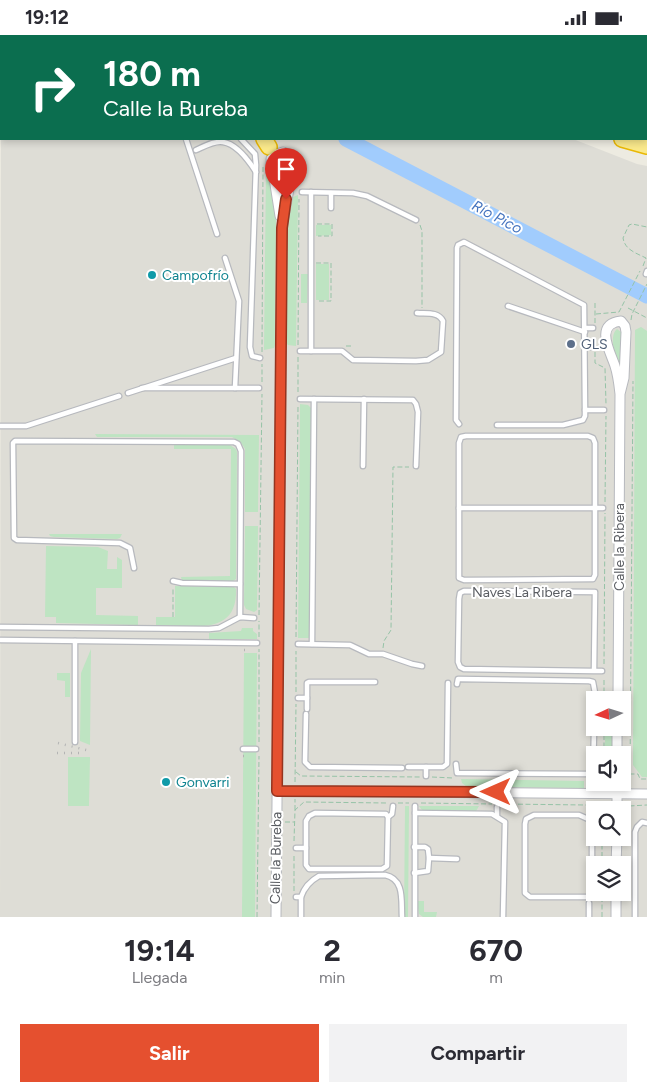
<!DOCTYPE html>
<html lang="es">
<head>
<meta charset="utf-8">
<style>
	:root { --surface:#fff; --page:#f2f2f3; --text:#2b2b33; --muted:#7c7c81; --accent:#e5502f }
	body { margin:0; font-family:Figtree,sans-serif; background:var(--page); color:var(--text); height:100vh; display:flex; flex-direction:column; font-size:19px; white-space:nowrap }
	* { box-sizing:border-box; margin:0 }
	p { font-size:16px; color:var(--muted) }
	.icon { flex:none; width:28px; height:28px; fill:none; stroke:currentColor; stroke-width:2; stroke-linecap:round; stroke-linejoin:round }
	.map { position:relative; height:882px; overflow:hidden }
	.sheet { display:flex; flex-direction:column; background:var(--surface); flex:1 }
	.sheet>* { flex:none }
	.top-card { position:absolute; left:0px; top:0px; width:648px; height:105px; box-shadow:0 2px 8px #0003; background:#0b6e4f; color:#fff; overflow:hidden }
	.needle { width:32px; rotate:266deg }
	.controls { position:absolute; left:586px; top:656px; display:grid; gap:10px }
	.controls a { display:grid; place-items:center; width:45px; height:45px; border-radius:0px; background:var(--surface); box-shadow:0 2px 8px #0003; font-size:25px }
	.pin { position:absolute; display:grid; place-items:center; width:42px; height:42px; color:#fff; margin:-51px -21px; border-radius:50% 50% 50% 0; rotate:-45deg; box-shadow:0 0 5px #0007 }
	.pin .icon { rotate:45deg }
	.me { position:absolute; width:55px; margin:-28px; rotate:270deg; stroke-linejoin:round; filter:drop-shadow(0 0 4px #0008) }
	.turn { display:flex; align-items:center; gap:18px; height:105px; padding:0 20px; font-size:22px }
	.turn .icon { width:65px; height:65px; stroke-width:2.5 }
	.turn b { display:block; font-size:35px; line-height:42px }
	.eta { display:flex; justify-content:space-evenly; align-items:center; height:85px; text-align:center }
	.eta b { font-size:30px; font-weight:700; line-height:35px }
	.primary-button { display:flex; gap:10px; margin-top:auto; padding:10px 20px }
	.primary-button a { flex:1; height:58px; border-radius:0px; background:var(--accent); color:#fff; font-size:20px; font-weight:700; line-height:58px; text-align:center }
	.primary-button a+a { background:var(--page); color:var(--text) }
	.status { display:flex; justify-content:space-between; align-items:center; height:35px; padding:0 25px; background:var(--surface); direction:ltr }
	.status svg { height:14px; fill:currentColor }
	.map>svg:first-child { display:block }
</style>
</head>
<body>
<div class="status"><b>19:12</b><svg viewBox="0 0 49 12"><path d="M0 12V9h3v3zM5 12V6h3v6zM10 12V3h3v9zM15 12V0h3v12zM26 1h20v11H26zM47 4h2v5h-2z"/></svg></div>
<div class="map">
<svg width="647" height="882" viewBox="0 0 647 882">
	<rect width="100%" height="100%" fill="#edebe1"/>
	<path fill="#deddd6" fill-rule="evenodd" d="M 1,45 L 1,104 L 573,104 L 637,129 L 647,131 L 647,882 L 0,882 ZM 595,665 L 622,665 L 622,692 L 595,692 ZM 595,720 L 622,720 L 622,748 L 595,748 ZM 595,775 L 622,775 L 622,802 L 595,802 ZM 595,830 L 622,830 L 622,858 L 595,858 Z"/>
	<g fill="#bee4c2">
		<path d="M 281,122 L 286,123 L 289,130 L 282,165 L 276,130 L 277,124 Z"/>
		<path d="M 266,134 L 274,165 L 276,185 L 275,310 L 274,313 L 264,315 Z"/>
		<path d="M 298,160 L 296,311 L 288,310 L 285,307 L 285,193 L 290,165 L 293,162 Z"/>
		<path d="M 316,190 L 331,190 L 331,200 L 316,201 Z"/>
		<rect x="316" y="229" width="13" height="36"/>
		<path d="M 301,239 L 308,239 L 307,268 L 301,268 Z"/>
		<path d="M 641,292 L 647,296 L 647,742 L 642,742 L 633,730 L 635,295 Z"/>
		<path d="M 617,294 L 621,297 L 622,300 L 620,340 C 618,329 607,302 617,294 Z"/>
		<path d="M 300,369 L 308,370 L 311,373 L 309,603 L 298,603 Z"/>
		<path d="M 95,399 L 259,400 L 258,477 L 245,477 L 245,414 C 242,408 238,405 232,402 L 97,402 Z"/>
		<path d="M 174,410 L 230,410 L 236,414 L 237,417 L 236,544 L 233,546 L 182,546 L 181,542 L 230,541 L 231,414 L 174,414 Z"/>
		<path d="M 245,491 L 258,491 L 257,575 L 254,577 L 246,574 L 244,570 Z"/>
		<path d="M 49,499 L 122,499 L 120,503 L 117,504 L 54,502 L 50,501 Z"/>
		<path d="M 46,511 L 98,512 L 108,516 L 107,534 L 117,534 L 117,522 L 122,525 L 122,553 L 96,553 L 96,580 L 138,581 L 138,590 L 56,588 L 56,582 L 45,582 Z"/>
		<path d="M 175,551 L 234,552 L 236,554 C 238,603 189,590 156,590 L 156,582 L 175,582 Z"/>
		<path d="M 242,593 L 253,593 L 253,596 L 257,599 L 257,604 L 209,604 L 209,598 L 241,596 Z"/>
		<path d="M 91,614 L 90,710 L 80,706 L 81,638 Z"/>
		<path d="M 244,618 L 257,618 L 255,882 L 242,882 Z"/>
		<path d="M 57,638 L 70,638 L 70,662 L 65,662 L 65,646 L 57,645 Z"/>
		<rect x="605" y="693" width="7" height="27"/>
		<path d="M 68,722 L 90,722 L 89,771 L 68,771 Z"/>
		<path d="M 461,744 L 584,746 L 584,753 L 467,752 L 462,748 Z"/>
		<path d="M 405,771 L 409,771 L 408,882 L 404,882 Z"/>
		<path d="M 419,771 L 479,771 L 476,776 L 422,775 Z"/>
		<path d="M 417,866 L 424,866 L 424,877 L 437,877 L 436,882 L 423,882 L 419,879 Z"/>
	</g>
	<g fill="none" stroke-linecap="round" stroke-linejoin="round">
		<g stroke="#a1ccfd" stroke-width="15">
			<path d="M 147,0 L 150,1"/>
			<path d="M 346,104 L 647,261"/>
		</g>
		<g stroke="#b7b9be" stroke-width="7">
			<g id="lane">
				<path d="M 0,91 L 1,91"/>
				<path d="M 186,104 L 217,199"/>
				<path d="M 241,104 L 255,119 L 256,130 L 250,312 L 252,321 L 260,323"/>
				<path d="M 196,115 C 203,112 215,105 223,107 C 237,109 249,126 256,137"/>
				<path d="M 302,157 L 353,158 L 367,161 L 416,185"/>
				<path d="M 331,173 L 331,158"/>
				<path d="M 225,223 L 239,266 L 235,353"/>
				<path d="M 646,239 L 647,236"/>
				<path d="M 508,271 L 585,297"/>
				<path d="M 585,293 L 593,293"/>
				<path d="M 585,312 L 593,312"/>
				<path d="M 300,316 L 342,316 L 353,325 L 416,326 L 428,325 L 441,317 L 443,286 C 438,276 425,279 417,278"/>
				<path d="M 311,316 L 311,157"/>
				<path d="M 142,353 L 259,353"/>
				<path d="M 128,358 L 236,323"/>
				<path d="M 300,364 L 413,365 L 416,369 L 418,377 L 416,431"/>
				<path d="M 459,389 L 456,385 L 457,213 L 458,210 L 464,207 L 584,270 L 585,375 L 604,375"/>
				<path d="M 497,390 L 563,390 L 583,385 L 585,381 L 585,375"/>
				<path d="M 0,391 L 26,391 L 119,361"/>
				<path d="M 466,401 L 588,401 L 593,403 L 595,408 L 595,540 L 593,544 L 464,545 L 459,543 L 459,408 L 461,402 Z"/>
				<path d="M 363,431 L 364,364"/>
				<path d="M 459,473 L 603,473"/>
				<path d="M 134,533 L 130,513 L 120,508 L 17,505 L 14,503 L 13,408 L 15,406 L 234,407 L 238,409 L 241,416 L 240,582"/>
				<path d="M 173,546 L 182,548 L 240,549"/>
				<path d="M 0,592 L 209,594 L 219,593 L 240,582 L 254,583"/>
				<path d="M 0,605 L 257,608"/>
				<path d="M 298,609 L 350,610 L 369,619 L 383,619 L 412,629 L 422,631"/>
				<path d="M 312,609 L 314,364"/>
				<path d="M 594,636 L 595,557 L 464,556 L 460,558 L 459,564 L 458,627 L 460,632 L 464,634 L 594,636 L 602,636"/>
				<path d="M 298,663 L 307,663"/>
				<path d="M 307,674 L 307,648 L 309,647 L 375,647"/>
				<path d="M 306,679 L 305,727 L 310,732 L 402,733"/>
				<path d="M 75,707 L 75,606"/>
				<path d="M 243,714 L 256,714"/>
				<path d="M 456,729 L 457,738 L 590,739 L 593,737 L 595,658 L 593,647 L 589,646 L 460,644 L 458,644 L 457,649"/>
				<path d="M 408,732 L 443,732 L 447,729 L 448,648"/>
				<path d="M 426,741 L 426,732"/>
				<path d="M 415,771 L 415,882"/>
				<path d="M 315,778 L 386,779 L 388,782 L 387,831 L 382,834 L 309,834 L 306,830 L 306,786 L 309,781 Z"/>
				<path d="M 415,778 L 492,779 L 505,787 L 503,882"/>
				<path d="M 534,780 L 579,780 L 588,784 L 592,789 L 592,859 L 591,862 L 530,862 L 525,858 L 525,789 L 526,784 Z"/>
				<path d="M 497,781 L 497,772"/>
				<path d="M 388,782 L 392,779 L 393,771"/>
				<path d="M 296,813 L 306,813"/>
				<path d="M 429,823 L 457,824"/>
				<path d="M 414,838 L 428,836 L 429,823 L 428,814 L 425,812 L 414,812"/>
				<path d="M 592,859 L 600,859"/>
				<path d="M 296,862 L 301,862 C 304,853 310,846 319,841 L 385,840 C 405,844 401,866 402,882"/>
				<path d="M 301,882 L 301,862"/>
				<path d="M 589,882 L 589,868"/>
				<path d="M 635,882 L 635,797 L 637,792 L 642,787 L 647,788"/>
			</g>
		</g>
		<g stroke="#b7b9be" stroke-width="11">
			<g id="street">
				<path d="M 271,124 L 280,181"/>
				<path d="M 271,128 L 274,120 L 283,117 L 290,120 L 294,126 L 282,193 L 276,882"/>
				<path d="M 618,665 L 620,359 C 619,350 618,340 615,331 C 610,316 594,289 621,286 L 625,291 L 626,297 L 624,343 L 620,359"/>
				<path d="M 617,720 L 617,692"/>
				<path d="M 277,756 L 647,759"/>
				<path d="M 617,775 L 617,748"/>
				<path d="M 616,830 L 617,802"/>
				<path d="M 616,882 L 616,858"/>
			</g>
		</g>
		<g stroke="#e9b805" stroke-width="18">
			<g id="highway">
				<path d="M 386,0 L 391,1"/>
				<path d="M 180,1 L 188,0"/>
				<path d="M 0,54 L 1,54"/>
				<path d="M 0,74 L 1,74"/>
				<path d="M 646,97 L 647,97"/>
				<path d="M 264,104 L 269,112"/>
				<path d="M 622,104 L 647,111"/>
			</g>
		</g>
		<g stroke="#96c3a7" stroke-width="1" stroke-dasharray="5 2.5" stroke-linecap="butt">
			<path d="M 317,189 L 332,189 L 332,201 L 318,201"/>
			<path d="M 420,190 L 422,196 L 422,273"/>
			<path d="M 316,228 L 331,228 L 331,266 L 318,266"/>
			<path d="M 643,231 L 646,223 C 636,218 625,215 623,203 L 629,190 L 632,189 L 647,192"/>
			<path d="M 628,273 L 647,283"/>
			<path d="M 596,279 L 619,277 L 640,236"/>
			<path d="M 631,285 L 632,279 L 647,249"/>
			<path d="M 595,288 L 595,268"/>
			<path d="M 298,310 L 299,164"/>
			<path d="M 346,311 L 352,311"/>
			<path d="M 262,317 L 263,131"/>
			<path d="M 595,317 L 595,328 L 605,333 L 606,369"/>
			<path d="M 262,347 L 262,329"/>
			<path d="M 298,357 L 298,321"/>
			<path d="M 605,467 L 606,381"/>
			<path d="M 259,580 L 262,359"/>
			<path d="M 173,582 L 173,553"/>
			<path d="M 259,602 L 259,586"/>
			<path d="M 296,602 L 298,371"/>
			<path d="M 383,613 L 384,606 L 391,595 L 393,432 L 409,432"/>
			<path d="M 604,629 L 605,478"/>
			<path d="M 296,657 L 296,616"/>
			<path d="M 604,665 L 604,643"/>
			<path d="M 259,707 L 259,614"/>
			<path d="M 604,720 L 604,692"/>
			<path d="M 296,737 L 301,741 L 420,742"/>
			<path d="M 622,739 L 638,739 L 640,744 L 647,744"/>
			<path d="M 630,739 L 633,346"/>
			<path d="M 432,742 L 453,743"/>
			<path d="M 295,747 L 296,669"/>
			<path d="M 398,768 L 409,768"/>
			<path d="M 421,768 L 492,769"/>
			<path d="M 503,769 L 586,770 L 597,775"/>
			<path d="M 295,775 L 295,764"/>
			<path d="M 285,787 L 294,787"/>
			<path d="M 622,787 L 629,787"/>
			<path d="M 629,793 L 629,771 L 647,770"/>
			<path d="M 602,802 L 602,830"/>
			<path d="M 294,806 L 295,775 L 304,767 L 387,768"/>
			<path d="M 294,856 L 294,820"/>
			<path d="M 257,882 L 259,721"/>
			<path d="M 602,882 L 602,866"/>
		</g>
		<use href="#lane" stroke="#fff" stroke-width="4.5"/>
		<use href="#street" stroke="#fff" stroke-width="9"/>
		<use href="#highway" stroke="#fae98b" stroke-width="15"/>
		<g stroke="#b3b4b4" stroke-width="2.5" stroke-dasharray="1 6" stroke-linecap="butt">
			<path d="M 244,615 L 250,615"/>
			<path d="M 58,708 L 90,716"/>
			<path d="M 57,718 L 82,718"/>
			<path d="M 243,721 L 249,721"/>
		</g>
	</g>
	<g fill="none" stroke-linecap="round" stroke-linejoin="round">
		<g stroke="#95341f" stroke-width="12">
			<path id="route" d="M 286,164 L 282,193 L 277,756 L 496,757"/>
		</g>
		<use href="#route" stroke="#e5502f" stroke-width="9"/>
	</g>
	<g fill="#0f9aa8" stroke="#fff" stroke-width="2">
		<circle cx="152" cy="240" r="5"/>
		<circle cx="166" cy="747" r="5"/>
	</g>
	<circle fill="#5c6f8a" stroke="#fff" stroke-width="2" cx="571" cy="309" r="5"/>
	<g text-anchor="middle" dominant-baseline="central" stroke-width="4" stroke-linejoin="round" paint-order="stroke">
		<g font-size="14" fill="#0d838f" stroke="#fff" text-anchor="start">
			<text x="162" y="240">Campofrío</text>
			<text x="176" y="747">Gonvarri</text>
		</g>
		<g font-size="14" fill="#4e5e75" stroke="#fff" text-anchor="start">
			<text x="581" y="309">GLS</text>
		</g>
		<g font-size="14" fill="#5a5d62" stroke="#fff">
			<text transform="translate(619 512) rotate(-90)">Calle la Ribera</text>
			<text x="522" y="557">Naves La Ribera</text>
			<text transform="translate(276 823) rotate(-89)">Calle la Bureba</text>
		</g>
		<g font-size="15" font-style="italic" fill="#4574bf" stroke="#fff">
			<text transform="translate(497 182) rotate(28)">Río Pico</text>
		</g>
	</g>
</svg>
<div class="controls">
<a><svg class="needle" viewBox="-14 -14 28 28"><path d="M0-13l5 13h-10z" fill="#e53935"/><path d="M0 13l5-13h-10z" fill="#7c7c81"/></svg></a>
<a><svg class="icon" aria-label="sound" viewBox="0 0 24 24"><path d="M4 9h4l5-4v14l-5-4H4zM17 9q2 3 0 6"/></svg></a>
<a><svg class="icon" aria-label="search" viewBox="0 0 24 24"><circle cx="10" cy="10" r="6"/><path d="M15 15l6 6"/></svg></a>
<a><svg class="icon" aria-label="layers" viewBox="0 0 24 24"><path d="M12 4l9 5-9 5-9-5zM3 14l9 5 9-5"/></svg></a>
</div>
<div class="pin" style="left:286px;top:164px;background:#d93025"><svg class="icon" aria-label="arrive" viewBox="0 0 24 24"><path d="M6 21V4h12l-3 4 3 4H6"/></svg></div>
<svg class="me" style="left:496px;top:757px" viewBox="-20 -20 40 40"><path d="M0-17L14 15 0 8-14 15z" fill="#e5502f" stroke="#fff" stroke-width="4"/></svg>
<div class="top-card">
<div class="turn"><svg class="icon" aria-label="right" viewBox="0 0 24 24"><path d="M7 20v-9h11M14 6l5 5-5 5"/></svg><div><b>180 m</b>Calle la Bureba</div></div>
</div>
</div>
<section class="sheet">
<div class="eta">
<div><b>19:14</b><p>Llegada</p></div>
<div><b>2</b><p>min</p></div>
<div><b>670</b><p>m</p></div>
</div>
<div class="primary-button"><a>Salir</a><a>Compartir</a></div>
</section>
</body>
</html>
